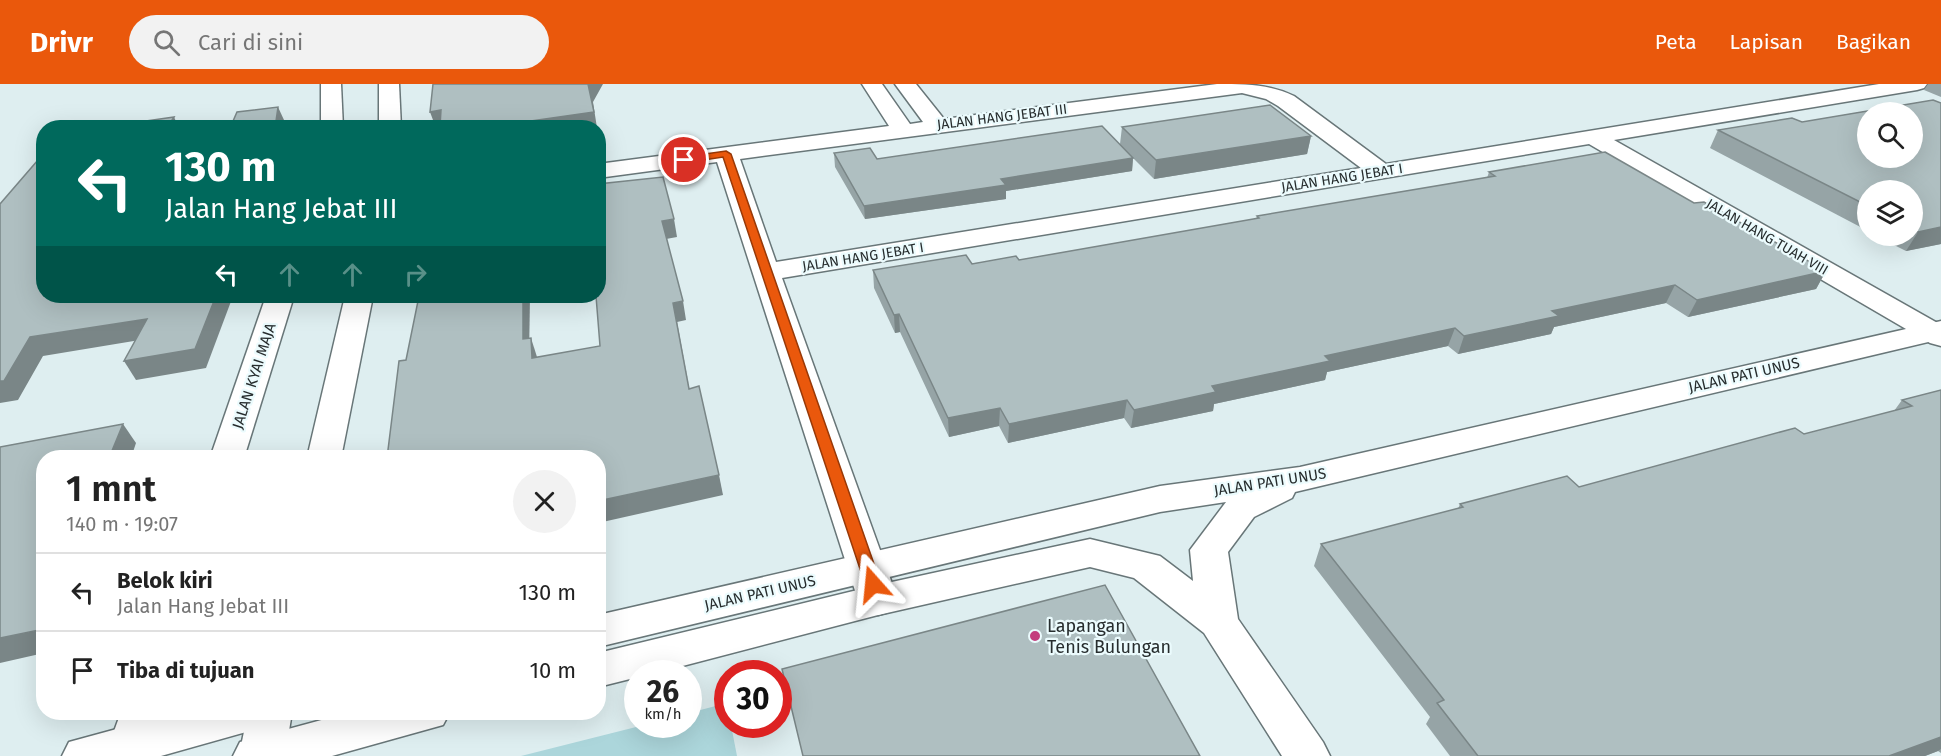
<!DOCTYPE html>
<html lang="id">
<head>
<meta charset="utf-8">
<style>
	:root { --surface:#fff; --page:#f2f2f2; --text:#222; --muted:#767676; --line:#e0e0e0; --accent:#ea580c }
	body { margin:0; font-family:"Fira Sans",sans-serif; background:var(--page); color:var(--text); height:100vh; display:flex; flex-direction:column; font-size:22px; white-space:nowrap }
	* { box-sizing:border-box; margin:0 }
	p { font-size:20px; color:var(--muted) }
	.icon { flex:none; width:33px; height:33px; fill:none; stroke:currentColor; stroke-width:2; stroke-linecap:round; stroke-linejoin:round }
	.map { position:relative; flex:1; overflow:hidden }
	.drawer { position:absolute; left:36px; top:366px; width:570px; height:270px; display:flex; flex-direction:column; background:var(--surface); border-radius:24px; box-shadow:0 6px 24px #0002 }
	.drawer>* { flex:none }
	.hud { position:absolute; left:36px; top:36px; width:570px; height:183px; border-radius:24px; box-shadow:0 6px 24px #0002; background:#00695c; color:#fff; overflow:hidden }
	.tools { position:absolute; left:1857px; top:18px; display:grid; gap:12px }
	.tools a { display:grid; place-items:center; width:66px; height:66px; border-radius:50%; background:var(--surface); box-shadow:0 6px 24px #0002; font-size:30px }
	.speed { position:absolute; left:624px; top:576px; display:flex; gap:12px; font-size:30px; font-weight:700; text-align:center }
	.speed>* { display:grid; place-content:center; width:78px; height:78px; border-radius:50%; background:var(--surface); box-shadow:0 6px 24px #0002; line-height:1 }
	.speed small { font-size:15px; font-weight:400 }
	.speed .limit { border:9px solid #d22; background:#fff; color:#111 }
	.pin { position:absolute; display:grid; place-items:center; width:51px; height:51px; color:#fff; margin:-26px; border:3px solid #fff; border-radius:50%; box-shadow:0 2px 6px #0007 }
	.me { position:absolute; width:66px; margin:-33px; rotate:342deg; stroke-linejoin:round; filter:drop-shadow(0 0 4px #0008) }
	.turn { display:flex; align-items:center; gap:21px; height:126px; padding:0 30px; font-size:27px }
	.turn .icon { width:78px; height:78px; stroke-width:2.5 }
	.turn b { display:block; font-size:42px; line-height:51px }
	.lanes { display:flex; align-items:center; height:57px; padding:0 30px; background:#0003; justify-content:center; gap:30px; direction:ltr }
	.lanes .off { opacity:.35 }
	.round { display:grid; place-items:center; flex:none; width:63px; height:63px; border-radius:32px; background:var(--page) }
	.headline { display:flex; align-items:center; justify-content:space-between; height:102px; padding:0 30px }
	h1 { font-size:36px; font-weight:600; line-height:45px }
	ul { padding:0; list-style:none }
	li { display:flex; align-items:center; gap:18px; height:78px; padding:0 30px; border-top:2px solid var(--line) }
	li div { flex:1 }
	li b { display:block; font-size:22px }
	li em { font-style:normal }
	header { display:flex; align-items:center; gap:36px; box-sizing:border-box; height:84px; padding:0 30px; background:var(--accent); color:#fff }
	header strong { font-size:28px }
	nav { display:flex; gap:33px; margin-inline-start:auto; font-size:21px }
	.search { width:420px; height:54px; background:var(--page); display:flex; align-items:center; gap:15px; box-sizing:border-box; padding:0 21px; border-radius:33px; color:var(--muted); font-size:22px }
	.map>svg:first-child { display:block }
</style>
</head>
<body>
<header>
<strong>Drivr</strong>
<div class="search"><svg class="icon" aria-label="search" viewBox="0 0 24 24"><circle cx="10" cy="10" r="6"/><path d="M15 15l6 6"/></svg>Cari di sini</div>
<nav><a>Peta</a><a>Lapisan</a><a>Bagikan</a></nav>
</header>
<div class="map">
<svg width="1941" height="672" viewBox="0 0 1941 672">
	<rect width="100%" height="100%" fill="#deeef0"/>
	<path fill="#acd6db" d="M 727,619 L 728,640 L 731,641 L 737,672 L 521,672 L 644,641 L 688,640 L 689,629 Z"/>
	<g fill="none" stroke-linecap="round" stroke-linejoin="round">
		<g stroke="#687678" stroke-width="3">
			<path id="street" d="M 862,0 L 882,0 L 910,40 L 923,38 L 895,0 L 916,0 L 944,35 L 1217,0 C 1245,0 1269,0 1294,12 L 1386,80 L 1879,0 L 1927,0 L 1924,4 L 1917,6 L 1614,56 L 1941,241 L 1941,262 L 1930,259 L 1589,60 L 782,194 L 898,516 L 892,527 L 878,531 L 864,527 L 858,516 L 717,78 L 598,94 L 598,80 L 889,42 ZM 1242,9 L 1266,15 L 1278,22 L 1361,84 L 776,178 L 740,75 Z"/>
		</g>
		<g stroke="#687678" stroke-width="3">
			<g id="secondary">
				<path d="M 1941,237 L 1941,255 L 1295,408 L 1292,414 L 1254,433 L 1228,468 L 1238,535 L 1323,658 L 1330,672 L 1282,672 L 1204,549 L 1134,494 L 1090,483 L 878,531 L 652,590 L 638,590 L 638,593 L 598,603 L 598,569 L 878,501 L 1090,455 L 1160,472 L 1193,497 L 1190,466 L 1226,418 L 1160,428 L 598,563 L 598,531 L 1160,402 L 1300,383 Z"/>
				<path d="M 179,628 L 278,628 L 271,641 L 161,672 L 62,672 L 69,658 Z"/>
				<path d="M 351,628 L 450,628 L 443,641 L 332,672 L 233,672 L 240,658 Z"/>
			</g>
		</g>
		<g stroke="#687678" stroke-width="3">
			<g id="primary">
				<path d="M 321,0 L 341,0 L 343,44 L 321,44 Z"/>
				<path d="M 379,0 L 399,0 L 401,44 L 379,44 Z"/>
				<path d="M 266,212 L 294,212 L 244,374 L 210,374 Z"/>
				<path d="M 345,212 L 373,212 L 341,374 L 307,374 Z"/>
				<path d="M 121,628 L 165,628 L 151,672 L 105,672 Z"/>
				<path d="M 248,628 L 292,628 L 285,672 L 239,672 Z"/>
			</g>
		</g>
		<use href="#street" fill="#fff" fill-rule="evenodd"/>
		<use href="#secondary" fill="#fff" fill-rule="evenodd"/>
		<use href="#primary" fill="#fff" fill-rule="evenodd"/>
	</g>
	<g fill="#96a4a6" fill-rule="evenodd">
		<path d="M 1928,0 L 1941,0 L 1941,13 L 1924,6 Z"/>
		<path d="M 1933,16 L 1941,19 L 1941,160 L 1906,167 L 1876,152 L 1912,152 L 1912,106 L 1868,106 L 1868,147 L 1710,64 L 1718,46 L 1792,34 L 1802,38 ZM 1868,28 L 1912,28 L 1912,74 L 1868,74 Z"/>
		<path d="M 1122,43 L 1311,52 L 1307,70 L 1154,95 L 1133,74 L 1132,87 L 1006,107 L 1006,115 L 865,135 L 835,83 L 834,69 L 877,75 L 1120,60 Z"/>
		<path d="M 1489,88 L 1694,119 L 1826,187 L 1816,205 L 1688,233 L 1666,219 L 1554,243 L 1551,250 L 1458,270 L 1448,262 L 1327,288 L 1325,296 L 1214,320 L 1213,327 L 1131,344 L 1124,334 L 1008,359 L 999,342 L 949,353 L 900,248 L 895,249 L 874,204 L 873,186 L 1019,176 L 1256,135 L 1257,132 L 1487,94 Z"/>
		<path d="M 1941,306 L 1941,669 L 1938,667 L 1925,672 L 1450,672 L 1426,640 L 1430,633 L 1314,482 L 1321,460 L 1458,425 L 1460,420 L 1579,403 L 1804,350 L 1894,327 L 1902,316 Z"/>
	</g>
	<g fill="#7a8687">
		<path d="M 588,0 L 603,0 L 593,18 L 597,44 L 482,44 Z"/>
		<path d="M 278,23 L 284,36 L 283,44 L 275,44 Z"/>
		<path d="M 441,26 L 475,38 L 477,44 L 436,44 L 430,28 Z"/>
		<path d="M 174,33 L 179,44 L 167,44 Z"/>
		<path d="M 1311,52 L 1307,70 L 1154,95 L 1156,76 Z"/>
		<path d="M 1133,74 L 1132,87 L 1006,107 L 1006,115 L 865,135 L 864,122 L 1001,95 Z"/>
		<path d="M 674,135 L 677,153 L 666,155 L 662,137 Z"/>
		<path d="M 1941,143 L 1941,160 L 1906,167 L 1918,148 Z"/>
		<path d="M 1826,187 L 1816,205 L 1688,233 L 1697,216 Z"/>
		<path d="M 1675,201 L 1666,219 L 1554,243 L 1551,250 L 1458,270 L 1464,252 L 1552,227 Z"/>
		<path d="M 216,212 L 233,212 L 206,284 L 136,296 L 124,277 Z"/>
		<path d="M 523,212 L 530,212 L 529,274 L 523,255 Z"/>
		<path d="M 683,217 L 686,236 L 677,238 L 693,324 L 673,219 Z"/>
		<path d="M 899,230 L 900,248 L 895,249 L 894,231 Z"/>
		<path d="M 147,235 L 158,253 L 43,272 L 18,316 L 0,319 L 0,297 L 30,253 Z"/>
		<path d="M 1455,244 L 1448,262 L 1327,288 L 1325,296 L 1214,320 L 1213,327 L 1131,344 L 1134,326 L 1212,302 L 1325,272 Z"/>
		<path d="M 531,254 L 537,273 L 532,274 Z"/>
		<path d="M 1127,316 L 1124,334 L 1008,359 L 1009,340 Z"/>
		<path d="M 1000,324 L 999,342 L 949,353 L 948,334 Z"/>
		<path d="M 123,340 L 136,359 L 131,374 L 109,374 Z"/>
		<path d="M 719,391 L 723,411 L 598,439 L 598,417 Z"/>
		<path d="M 44,545 L 44,569 L 0,579 L 0,554 Z"/>
		<path d="M 1941,653 L 1941,665 L 1938,667 L 1925,672 L 1889,672 Z"/>
	</g>
	<g fill="#afbfc1" stroke="#7a8687" stroke-width="1.5" fill-rule="evenodd">
		<path d="M 433,0 L 588,0 L 594,28 L 482,44 L 475,44 L 475,38 L 440,42 L 441,26 L 430,28 Z"/>
		<path d="M 1933,16 L 1941,19 L 1941,143 L 1918,148 L 1912,145 L 1912,106 L 1868,106 L 1868,122 L 1718,46 L 1792,34 L 1802,38 ZM 1868,28 L 1912,28 L 1912,74 L 1868,74 Z"/>
		<path d="M 1270,21 L 1311,52 L 1156,76 L 1122,43 Z"/>
		<path d="M 278,23 L 275,44 L 230,44 L 237,28 Z"/>
		<path d="M 174,33 L 167,44 L 97,44 Z"/>
		<path d="M 1102,42 L 1133,74 L 1001,95 L 1006,101 L 864,122 L 834,69 L 870,64 L 877,75 Z"/>
		<path d="M 1605,68 L 1694,119 L 1704,118 L 1826,187 L 1697,216 L 1675,201 L 1552,227 L 1559,232 L 1464,252 L 1455,244 L 1325,272 L 1330,277 L 1212,302 L 1216,308 L 1134,326 L 1127,316 L 1009,340 L 1000,324 L 948,334 L 899,230 L 894,231 L 873,186 L 966,171 L 972,180 L 1016,172 L 1019,176 L 1259,134 L 1257,132 L 1495,92 L 1489,88 Z"/>
		<path d="M 44,69 L 44,212 L 216,212 L 195,265 L 124,277 L 147,235 L 30,253 L 4,297 L 0,297 L 0,120 Z"/>
		<path d="M 663,93 L 674,135 L 662,137 L 683,217 L 673,219 L 689,305 L 699,302 L 719,391 L 598,417 L 598,374 L 387,374 L 399,277 L 406,276 L 419,212 L 523,212 L 523,255 L 531,254 L 532,274 L 600,262 L 596,212 L 598,212 L 598,100 Z"/>
		<path d="M 1941,306 L 1941,653 L 1889,672 L 1478,672 L 1437,619 L 1444,616 L 1321,460 L 1463,423 L 1460,420 L 1567,392 L 1579,403 L 1795,344 L 1804,350 L 1912,322 L 1902,316 Z"/>
		<path d="M 123,340 L 109,374 L 44,374 L 44,545 L 0,554 L 0,363 Z"/>
		<path d="M 1105,501 L 1200,672 L 803,672 L 782,585 Z"/>
	</g>
	<path fill="#ea580c" stroke="#983908" stroke-width="1.5" d="M 726,67 L 731,70 L 881,500 L 879,504 L 868,504 L 865,500 L 723,73 L 684,79 L 679,76 L 684,73 Z"/>
	<circle fill="#c33d7d" stroke="#ebfbfd" stroke-width="2" cx="1035" cy="552" r="6"/>
	<g text-anchor="middle" dominant-baseline="central" stroke-width="4.5" stroke-linejoin="round" paint-order="stroke">
		<g font-size="14" fill="#272d2e" stroke="#ebfbfd">
			<text transform="translate(1002 33) rotate(-7)">JALAN HANG JEBAT III</text>
			<text transform="translate(1342 94) rotate(-9)">JALAN HANG JEBAT I</text>
			<text transform="translate(1767 153) rotate(30)">JALAN HANG TUAH VIII</text>
			<text transform="translate(863 173) rotate(-9)">JALAN HANG JEBAT I</text>
		</g>
		<g font-size="15" fill="#272d2e" stroke="#ebfbfd">
			<text transform="translate(1744 291) rotate(-13)">JALAN PATI UNUS</text>
			<text transform="translate(254 292) rotate(-72)">JALAN KYAI MAJA</text>
			<text transform="translate(1270 398) rotate(-9)">JALAN PATI UNUS</text>
			<text transform="translate(760 509) rotate(-13)">JALAN PATI UNUS</text>
		</g>
		<g font-size="18" fill="#272d2e" stroke="#ebfbfd" text-anchor="start">
			<text x="1047" y="542">Lapangan<tspan x="1047" dy="21">Tenis Bulungan</tspan></text>
		</g>
	</g>
</svg>
<div class="tools">
<a><svg class="icon" aria-label="search" viewBox="0 0 24 24"><circle cx="10" cy="10" r="6"/><path d="M15 15l6 6"/></svg></a>
<a><svg class="icon" aria-label="layers" viewBox="0 0 24 24"><path d="M12 4l9 5-9 5-9-5zM3 14l9 5 9-5"/></svg></a>
</div>
<div class="speed"><div>26<small>km/h</small></div><div class="limit">30</div></div>
<div class="pin" style="left:684px;top:76px;background:#d93025"><svg class="icon" aria-label="arrive" viewBox="0 0 24 24"><path d="M6 21V4h12l-3 4 3 4H6"/></svg></div>
<svg class="me" style="left:873px;top:500px" viewBox="-20 -20 40 40"><path d="M0-17L14 15 0 8-14 15z" fill="#ea580c" stroke="#fff" stroke-width="4"/></svg>
<div class="hud">
<div class="turn"><svg class="icon" aria-label="left" viewBox="0 0 24 24"><path d="M17 20v-9H6M10 6l-5 5 5 5"/></svg><div><b>130 m</b>Jalan Hang Jebat III</div></div>
<div class="lanes"><svg class="icon" aria-label="left" viewBox="0 0 24 24"><path d="M17 20v-9H6M10 6l-5 5 5 5"/></svg><svg class="icon off" aria-label="ahead" viewBox="0 0 24 24"><path d="M12 20V5M6 11l6-6 6 6"/></svg><svg class="icon off" aria-label="ahead" viewBox="0 0 24 24"><path d="M12 20V5M6 11l6-6 6 6"/></svg><svg class="icon off" aria-label="right" viewBox="0 0 24 24"><path d="M7 20v-9h11M14 6l5 5-5 5"/></svg></div>
</div>
<section class="drawer">
<div class="headline"><div><h1>1 mnt</h1><p>140 m · 19:07</p></div><a class="round"><svg class="icon" aria-label="close" viewBox="0 0 24 24"><path d="M6 6l12 12M18 6L6 18"/></svg></a></div>
<ul>
<li><svg class="icon" aria-label="left" viewBox="0 0 24 24"><path d="M17 20v-9H6M10 6l-5 5 5 5"/></svg><div><b>Belok kiri</b><p>Jalan Hang Jebat III</p></div><em>130 m</em></li>
<li><svg class="icon" aria-label="arrive" viewBox="0 0 24 24"><path d="M6 21V4h12l-3 4 3 4H6"/></svg><div><b>Tiba di tujuan</b></div><em>10 m</em></li>
</ul>
</section>
</div>
</body>
</html>
